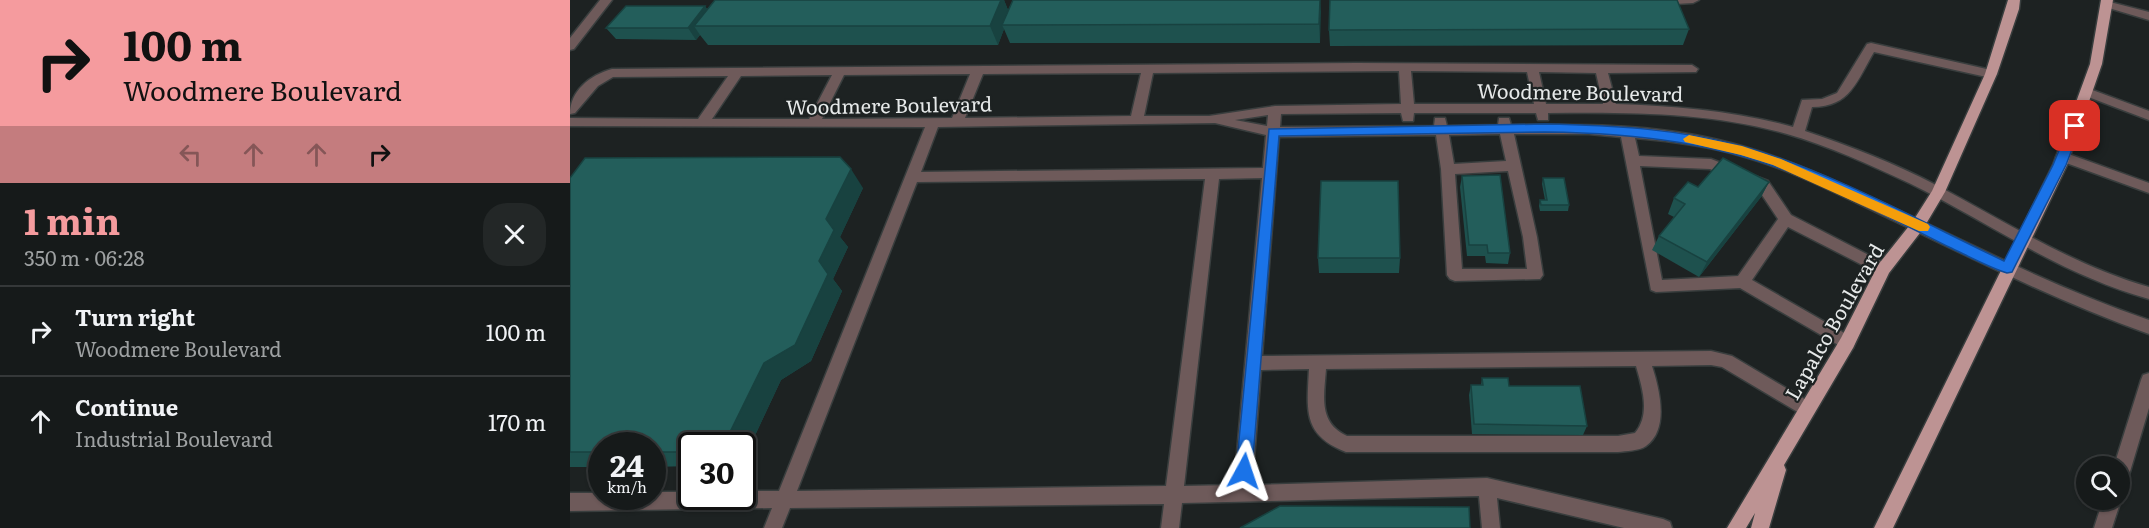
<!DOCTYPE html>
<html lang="en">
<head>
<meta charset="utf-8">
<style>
	:root { --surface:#161a1a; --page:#232727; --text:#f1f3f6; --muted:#9ea1a2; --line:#353839; --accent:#f59b9e }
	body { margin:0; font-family:Literata,serif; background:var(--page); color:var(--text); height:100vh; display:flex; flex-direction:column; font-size:22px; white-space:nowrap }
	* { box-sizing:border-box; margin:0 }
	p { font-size:20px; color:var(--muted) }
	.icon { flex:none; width:33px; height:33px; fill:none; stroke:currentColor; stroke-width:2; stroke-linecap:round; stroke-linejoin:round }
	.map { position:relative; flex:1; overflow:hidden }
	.details { display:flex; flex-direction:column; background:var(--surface); width:570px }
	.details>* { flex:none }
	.top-card { background:#f59b9e; color:#111; overflow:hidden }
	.controls { position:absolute; left:1506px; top:456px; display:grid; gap:12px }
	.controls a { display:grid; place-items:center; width:54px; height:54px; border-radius:50%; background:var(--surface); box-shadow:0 2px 4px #0004,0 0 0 2px var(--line); font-size:30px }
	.speed { position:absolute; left:18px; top:432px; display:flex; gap:12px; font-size:30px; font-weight:700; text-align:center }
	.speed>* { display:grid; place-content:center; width:78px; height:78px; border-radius:50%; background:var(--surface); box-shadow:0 2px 4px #0004,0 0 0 2px var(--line); line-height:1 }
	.speed small { font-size:15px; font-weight:400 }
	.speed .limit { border:3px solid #111; border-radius:9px; background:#fff; color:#111 }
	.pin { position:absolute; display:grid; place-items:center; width:51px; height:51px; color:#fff; margin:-26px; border-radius:12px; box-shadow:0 3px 9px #0006 }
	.me { position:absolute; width:66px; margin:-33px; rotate:5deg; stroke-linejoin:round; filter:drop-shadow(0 0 4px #0008) }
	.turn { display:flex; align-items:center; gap:21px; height:126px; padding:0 24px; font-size:27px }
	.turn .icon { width:78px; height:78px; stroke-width:2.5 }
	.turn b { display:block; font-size:42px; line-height:51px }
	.lanes { display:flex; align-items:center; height:57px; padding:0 24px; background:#0003; justify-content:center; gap:30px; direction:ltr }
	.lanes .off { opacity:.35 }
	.round { display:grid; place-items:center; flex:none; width:63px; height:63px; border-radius:24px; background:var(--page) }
	.summary { display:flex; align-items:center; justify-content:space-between; height:102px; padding:0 24px }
	h1 { font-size:36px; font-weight:700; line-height:45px; color:var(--accent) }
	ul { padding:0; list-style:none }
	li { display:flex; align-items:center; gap:18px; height:90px; padding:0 24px; border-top:2px solid var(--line) }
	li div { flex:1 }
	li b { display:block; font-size:22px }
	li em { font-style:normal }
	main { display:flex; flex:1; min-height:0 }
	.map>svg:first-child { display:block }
</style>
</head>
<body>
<main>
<section class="details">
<div class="top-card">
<div class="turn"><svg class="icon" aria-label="right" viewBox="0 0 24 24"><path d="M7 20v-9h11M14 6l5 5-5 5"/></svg><div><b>100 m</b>Woodmere Boulevard</div></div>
<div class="lanes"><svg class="icon off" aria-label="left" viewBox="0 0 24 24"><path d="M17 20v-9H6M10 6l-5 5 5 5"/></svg><svg class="icon off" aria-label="ahead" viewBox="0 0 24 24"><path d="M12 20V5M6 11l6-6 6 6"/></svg><svg class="icon off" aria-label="ahead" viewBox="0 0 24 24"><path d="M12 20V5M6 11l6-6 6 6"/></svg><svg class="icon" aria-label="right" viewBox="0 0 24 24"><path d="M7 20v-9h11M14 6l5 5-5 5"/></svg></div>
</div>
<div class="summary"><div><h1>1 min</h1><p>350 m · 06:28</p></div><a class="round"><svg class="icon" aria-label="close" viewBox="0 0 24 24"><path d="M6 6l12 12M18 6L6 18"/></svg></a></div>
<ul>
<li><svg class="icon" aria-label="right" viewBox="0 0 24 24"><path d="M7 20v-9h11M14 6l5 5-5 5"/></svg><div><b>Turn right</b><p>Woodmere Boulevard</p></div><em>100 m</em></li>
<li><svg class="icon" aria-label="ahead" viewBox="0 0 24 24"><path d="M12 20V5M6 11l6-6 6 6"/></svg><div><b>Continue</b><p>Industrial Boulevard</p></div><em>170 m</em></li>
</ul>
</section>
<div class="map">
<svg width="1579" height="528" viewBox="0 0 1579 528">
	<rect width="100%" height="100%" fill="#1d2222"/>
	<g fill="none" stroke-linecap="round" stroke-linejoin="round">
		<g stroke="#393e3e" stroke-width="3">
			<g id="minor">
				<path d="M 30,0 L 42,0 L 4,49 L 0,50 L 0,38 Z"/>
				<path d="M 1084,0 L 1129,0 L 1123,3 L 1088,5 L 1084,4 Z"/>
				<path d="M 1536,1 L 1579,12 L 1579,20 L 1532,6 L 1532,2 Z"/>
				<path d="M 1301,43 L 1421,70 L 1427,74 L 1421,78 L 1304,52 C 1287,80 1281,107 1242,107 L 1235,131 C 1280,146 1324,163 1366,185 C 1436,222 1502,265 1579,287 L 1579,299 C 1487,273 1422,224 1339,183 C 1300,165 1259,146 1217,134 C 1140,112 1058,112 978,113 L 978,120 L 968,120 L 966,113 L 844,113 L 843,121 L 833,121 L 831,113 L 711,114 L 710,127 L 864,126 L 865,118 L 875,118 L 877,126 L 928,125 L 929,118 L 939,118 L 941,125 C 1020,124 1099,124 1175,147 C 1226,162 1274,185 1322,207 C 1406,247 1491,290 1579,320 L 1579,334 C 1488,302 1402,258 1316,217 C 1268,194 1220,169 1168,155 C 1134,145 1100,141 1065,138 L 1069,156 L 1141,159 L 1198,181 L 1221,215 L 1318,265 L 1321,269 L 1318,273 L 1308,273 L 1218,227 L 1182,280 L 1283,338 L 1285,343 L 1283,348 L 1277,350 L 1170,288 L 1086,292 L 1081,290 L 1051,137 L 1019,134 L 944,134 L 967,237 L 973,275 L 970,279 L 885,281 L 880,279 L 877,275 L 871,169 L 866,135 L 709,137 L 692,356 L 1141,351 L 1162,356 L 1243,404 L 1245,409 L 1243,414 L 1237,417 L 1231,414 L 1152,367 L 1141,365 L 1082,366 C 1089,388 1100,429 1076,446 C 1069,451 1056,451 1048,452 L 776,452 C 732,435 737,410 739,369 L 691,370 L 682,485 L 917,478 L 1093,519 L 1100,522 L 1102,528 L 1054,528 L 927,498 L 930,528 L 912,528 L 909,496 L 612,503 L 609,528 L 591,528 L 594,504 L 220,508 L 212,528 L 194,528 L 202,508 L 0,511 L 0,493 L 32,493 L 32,496 L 82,496 L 82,492 L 122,492 L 122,496 L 172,496 L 172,491 L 209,491 L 355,127 L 0,126 L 0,118 L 128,119 L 158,76 L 43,77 L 28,86 L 5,113 L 0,114 C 0,91 20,75 42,69 L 786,63 L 1122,65 L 1128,69 L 1126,72 L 1038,73 L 1046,104 C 1106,106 1165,111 1223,127 L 1232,100 L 1252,99 L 1267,93 L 1297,44 ZM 829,71 L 831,104 L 705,106 L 639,116 L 574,116 L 583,73 ZM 841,71 L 957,72 L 964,104 L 844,104 ZM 969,72 L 1026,73 L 1033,104 L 976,104 ZM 571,73 L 561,116 L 395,118 L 413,74 ZM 400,74 L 382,118 L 252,119 L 274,75 ZM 262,75 L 239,119 L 142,119 L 171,76 ZM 698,115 L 697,126 L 665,120 ZM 645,123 L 696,135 L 693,168 L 351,172 L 368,127 ZM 930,134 L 936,161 L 884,164 L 879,135 ZM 1070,166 L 1140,169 L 1188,189 L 1208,219 L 1168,276 L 1092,280 ZM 938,171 L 953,237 L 957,269 L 892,269 L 885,174 ZM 692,178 L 664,485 L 614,486 L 649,179 ZM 635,179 L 596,486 L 227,491 L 347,182 ZM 1066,366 C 1072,387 1081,414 1065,433 L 1048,436 L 777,436 C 748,423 754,396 756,369 Z"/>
				<path d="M 1517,88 L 1579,111 L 1579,120 L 1513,95 L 1511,92 Z"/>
				<path d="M 1493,152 L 1579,183 L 1579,193 L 1488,160 L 1486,157 L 1488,154 Z"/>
				<path d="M 1579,373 L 1579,408 L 1559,475 L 1556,481 L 1550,483 L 1550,466 L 1544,466 L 1571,380 L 1573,375 Z"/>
				<path d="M 1550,496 L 1551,500 L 1542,528 L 1524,528 L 1533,500 L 1550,500 Z"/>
			</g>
		</g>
		<g stroke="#393e3e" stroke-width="3">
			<g id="major">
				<path d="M 1438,0 L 1450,0 L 1449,9 L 1427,74 L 1375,192 L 1353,229 L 1319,273 L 1283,348 L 1214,465 L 1216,470 L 1199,528 L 1181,528 L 1185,513 L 1176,528 L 1157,528 L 1271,338 L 1308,265 L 1343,221 L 1362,191 L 1415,74 Z"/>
				<path d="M 1531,0 L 1543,0 L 1532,64 L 1497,165 L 1323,528 L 1304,528 L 1483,165 L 1520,64 Z"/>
			</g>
		</g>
		<use href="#minor" fill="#6e5a5a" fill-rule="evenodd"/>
		<use href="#major" fill="#bd9393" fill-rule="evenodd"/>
	</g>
	<g fill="#1e514e">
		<path d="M 145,0 L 434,0 L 438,10 L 443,0 L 750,0 L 750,43 L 440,43 L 434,29 L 428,45 L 138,45 L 130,35 L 126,40 L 46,39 L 36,28 L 135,6 L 137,9 Z"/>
		<path d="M 1119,29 L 1113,45 L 760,46 L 759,30 Z"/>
		<path d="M 892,176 L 940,253 L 938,264 L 916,263 L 915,256 L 897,256 L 890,187 Z"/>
		<path d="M 0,178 L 293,188 L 270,237 L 278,247 L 263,279 L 272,291 L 241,361 L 211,380 L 180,446 L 172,450 L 172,446 L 122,446 L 122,466 L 82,467 L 82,446 L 32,446 L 32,467 L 0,467 Z"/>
		<path d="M 973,178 L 999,205 L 998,211 L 970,211 L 969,206 L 970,200 L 975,200 L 972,184 Z"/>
		<path d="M 1199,182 L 1191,197 L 1129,277 L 1082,250 L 1089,236 L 1104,217 L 1098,214 L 1104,198 L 1128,187 Z"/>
		<path d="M 748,258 L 830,258 L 829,273 L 749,273 Z"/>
		<path d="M 912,378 L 939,386 L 1017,426 L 1013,435 L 902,434 L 899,395 L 901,385 L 911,385 Z"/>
	</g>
	<g fill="#184240">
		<path d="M 431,0 L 434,0 L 440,15 L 432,25 L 434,29 L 428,45 L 420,26 Z"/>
		<path d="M 750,0 L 751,12 L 750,43 L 749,24 Z"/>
		<path d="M 135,6 L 143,18 L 124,26 L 130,35 L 126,40 L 118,28 Z"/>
		<path d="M 281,169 L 293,188 L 270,237 L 278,247 L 263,279 L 272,291 L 241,361 L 211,380 L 180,446 L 172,450 L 172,446 L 137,446 L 194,363 L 249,261 L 256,219 Z"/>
		<path d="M 1199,182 L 1191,197 L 1129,277 L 1137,262 Z"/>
	</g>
	<g fill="#235e5b" stroke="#184240" stroke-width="1.5">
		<path d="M 145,0 L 431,0 L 420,26 L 124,26 Z"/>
		<path d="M 443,0 L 750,0 L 749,24 L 432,25 Z"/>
		<path d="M 760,0 L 1107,0 L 1119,29 L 759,30 Z"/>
		<path d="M 56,6 L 135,6 L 118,28 L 36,28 Z"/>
		<path d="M 270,157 L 281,169 L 256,219 L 264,230 L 249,261 L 258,274 L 225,345 L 194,363 L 161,430 L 137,446 L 122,446 L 122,452 L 82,452 L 82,446 L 32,446 L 32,452 L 0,452 L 0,178 L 15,158 Z"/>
		<path d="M 1153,158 L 1199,182 L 1137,262 L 1089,236 L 1115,204 L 1104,198 L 1118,182 L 1128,187 Z"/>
		<path d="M 930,175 L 940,253 L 918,253 L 917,245 L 899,245 L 892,176 Z"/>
		<path d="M 973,178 L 994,178 L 999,205 L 971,205 L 970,200 L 977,200 Z"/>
		<path d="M 751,181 L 828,181 L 830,258 L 748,258 Z"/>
		<path d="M 912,378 L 938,378 L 939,386 L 1010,386 L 1017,426 L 904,424 L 901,385 L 913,385 Z"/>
		<path d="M 710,506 L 899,507 L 900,528 L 670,528 Z"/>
	</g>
	<path fill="#1a73e8" stroke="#114b97" stroke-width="1.5" d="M 1505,122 L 1511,126 L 1496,165 L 1442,272 L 1437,273 C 1418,267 1398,256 1379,247 C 1333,224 1286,200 1239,180 C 1156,143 1065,133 975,132 L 709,136 L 682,471 L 680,477 L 674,479 L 668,477 L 666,471 L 699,129 L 975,124 C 1042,125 1110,129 1175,147 C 1262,172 1352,222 1434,261 L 1483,165 L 1499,126 Z"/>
	<path fill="#f59e0b" d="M 1119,135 L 1172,146 L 1211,159 L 1358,224 L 1360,227 L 1358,231 L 1349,231 L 1203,165 L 1171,155 L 1115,142 L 1113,139 Z"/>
	<g text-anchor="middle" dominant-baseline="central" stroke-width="4.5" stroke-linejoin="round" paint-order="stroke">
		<g font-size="20" fill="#e6e9e9" stroke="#1d2222">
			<text transform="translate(1010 91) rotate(1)">Woodmere Boulevard</text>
			<text transform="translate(319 104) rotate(-1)">Woodmere Boulevard</text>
			<text transform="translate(1263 321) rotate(-60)">Lapalco Boulevard</text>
		</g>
	</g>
</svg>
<div class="controls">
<a><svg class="icon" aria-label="search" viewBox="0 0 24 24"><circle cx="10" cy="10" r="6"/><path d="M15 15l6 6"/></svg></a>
</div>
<div class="speed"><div>24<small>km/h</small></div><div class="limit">30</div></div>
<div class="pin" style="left:1505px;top:126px;background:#d93025"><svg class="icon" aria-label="arrive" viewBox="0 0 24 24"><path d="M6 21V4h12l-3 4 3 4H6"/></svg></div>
<svg class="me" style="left:674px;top:471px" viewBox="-20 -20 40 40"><path d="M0-17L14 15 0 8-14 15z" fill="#1a73e8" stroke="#fff" stroke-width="4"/></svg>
</div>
</main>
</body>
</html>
